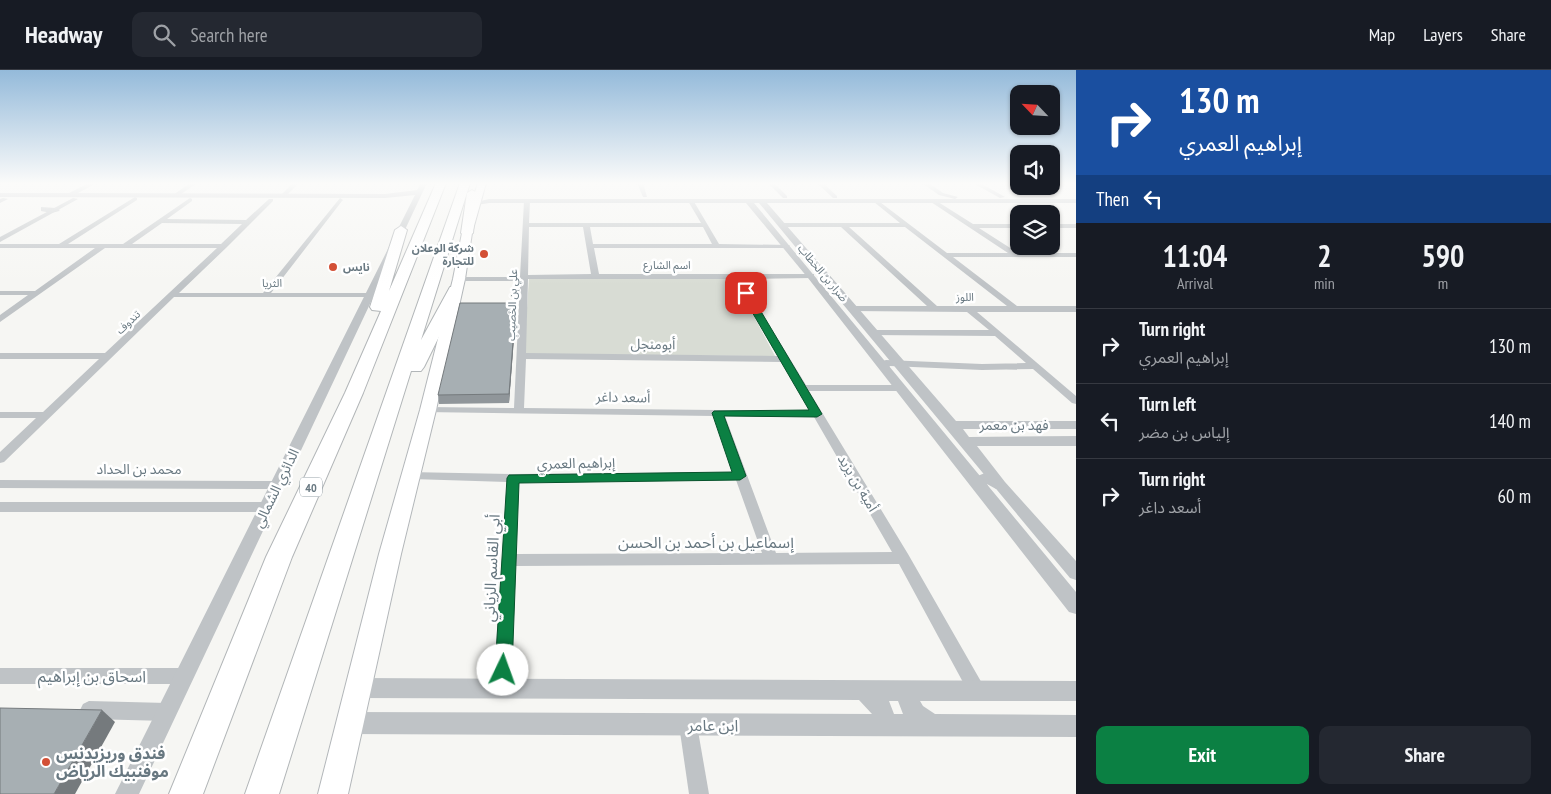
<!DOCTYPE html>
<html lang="en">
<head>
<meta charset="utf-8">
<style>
	:root { --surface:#171b24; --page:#242831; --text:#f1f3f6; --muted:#9ea1a6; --line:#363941; --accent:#0b8043 }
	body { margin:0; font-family:"PT Sans Narrow","Noto Sans Arabic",sans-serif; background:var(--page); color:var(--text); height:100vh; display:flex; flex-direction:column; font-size:19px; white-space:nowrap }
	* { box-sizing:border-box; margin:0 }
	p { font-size:16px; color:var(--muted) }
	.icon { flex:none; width:28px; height:28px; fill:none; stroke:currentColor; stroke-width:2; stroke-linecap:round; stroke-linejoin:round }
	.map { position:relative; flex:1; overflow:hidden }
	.drawer { display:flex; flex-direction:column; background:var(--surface); width:475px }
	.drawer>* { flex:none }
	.hud { background:#1a4fa0; color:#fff; overflow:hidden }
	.needle { width:32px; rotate:295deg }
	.controls { position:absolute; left:1010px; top:15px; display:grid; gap:10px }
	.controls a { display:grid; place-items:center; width:50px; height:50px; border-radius:10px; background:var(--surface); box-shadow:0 1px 4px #0004; font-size:25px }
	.pin { position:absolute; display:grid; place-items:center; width:42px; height:42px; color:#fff; margin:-21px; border-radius:10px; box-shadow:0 2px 8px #0006 }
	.me { position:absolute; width:55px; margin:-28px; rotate:3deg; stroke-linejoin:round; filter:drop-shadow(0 0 4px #0008) }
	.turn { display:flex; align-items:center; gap:18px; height:105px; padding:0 20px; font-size:22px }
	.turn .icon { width:65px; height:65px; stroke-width:2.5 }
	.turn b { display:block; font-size:35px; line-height:42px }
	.then { display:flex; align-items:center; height:48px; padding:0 20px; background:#0003; gap:10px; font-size:19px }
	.eta { display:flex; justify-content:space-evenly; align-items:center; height:85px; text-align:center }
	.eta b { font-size:30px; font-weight:700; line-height:35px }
	.primary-button { display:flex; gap:10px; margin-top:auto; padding:10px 20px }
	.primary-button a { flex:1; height:58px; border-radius:10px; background:var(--accent); color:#fff; font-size:20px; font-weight:700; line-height:58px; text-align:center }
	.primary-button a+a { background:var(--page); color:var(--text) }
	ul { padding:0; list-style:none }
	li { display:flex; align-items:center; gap:15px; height:75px; padding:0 20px; border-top:1px solid var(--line) }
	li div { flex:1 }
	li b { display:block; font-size:19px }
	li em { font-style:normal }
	header { display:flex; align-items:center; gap:30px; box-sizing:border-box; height:70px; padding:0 25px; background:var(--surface); border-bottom:1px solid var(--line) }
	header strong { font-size:24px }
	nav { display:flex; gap:28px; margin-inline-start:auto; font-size:18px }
	.search { width:350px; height:45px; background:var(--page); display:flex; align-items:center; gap:12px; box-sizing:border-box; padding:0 18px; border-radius:10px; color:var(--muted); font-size:19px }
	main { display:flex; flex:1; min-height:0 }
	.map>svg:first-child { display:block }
</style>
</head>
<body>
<header>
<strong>Headway</strong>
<div class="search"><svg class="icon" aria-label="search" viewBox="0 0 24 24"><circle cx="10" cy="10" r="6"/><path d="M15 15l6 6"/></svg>Search here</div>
<nav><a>Map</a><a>Layers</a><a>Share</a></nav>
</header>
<main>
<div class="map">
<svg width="1076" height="724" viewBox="0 0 1076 724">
	<rect width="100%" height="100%" fill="#f6f6f3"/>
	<path fill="#d8dcd4" d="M 529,208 L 734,209 L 775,286 L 524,284 Z"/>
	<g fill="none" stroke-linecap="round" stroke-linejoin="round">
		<g stroke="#b3b7ba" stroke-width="2">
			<path id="primary" d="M 478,113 L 486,113 L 472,163 L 465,209 L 436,340 L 401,484 L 348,724 L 318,724 L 379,484 L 420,340 L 453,209 L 462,163 Z"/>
		</g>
		<g stroke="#b2b6b8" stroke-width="2">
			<g id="motorway">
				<path d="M 436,113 L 446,113 L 363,323 L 292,487 L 203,724 L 169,724 L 266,487 L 345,323 L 381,241 L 372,240 L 370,237 L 395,160 L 401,156 L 407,160 L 389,221 Z"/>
				<path d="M 460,113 L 470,113 L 421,270 L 450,217 L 460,217 L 462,220 L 424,297 L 421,301 L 411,301 L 279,724 L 245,724 Z"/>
				<path d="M 472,120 L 477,123 L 473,163 L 467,167 L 461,163 L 467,123 Z"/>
			</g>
		</g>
		<g fill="#bfc3c6" fill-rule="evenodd">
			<path d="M 190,113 L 197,113 L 177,127 L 173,127 L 173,125 Z"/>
			<path d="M 293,113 L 299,113 L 285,127 L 281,127 L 281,125 Z"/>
			<path d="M 637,113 L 643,113 L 647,127 L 643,127 Z"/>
			<path d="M 768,113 L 774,113 L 787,126 L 787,128 L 783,128 Z"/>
			<path d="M 817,113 L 823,113 L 837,126 L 837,128 L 833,128 Z"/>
			<path d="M 922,113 L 929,113 L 943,123 L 958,127 L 955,129 L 939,125 Z"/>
			<path d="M 973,113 L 980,113 L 1005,127 L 1000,128 Z"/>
			<path d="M 135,127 L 137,128 L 137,130 L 68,174 L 123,174 L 190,128 L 192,129 L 192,131 L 167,149 L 246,150 L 269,129 L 273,129 L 273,131 L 227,177 L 179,223 L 263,223 L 340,128 L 343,130 L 342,131 L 271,223 L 370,223 L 374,225 L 370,227 L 174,227 L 4,392 L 0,393 L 0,382 L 36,348 L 0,348 L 0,342 L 43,342 L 99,289 L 0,289 L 0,283 L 105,283 L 217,178 L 105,178 L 0,252 L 0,245 L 28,225 L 0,225 L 0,221 L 35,221 L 95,178 L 0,178 L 0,174 L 59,174 ZM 162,153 L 242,154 L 221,174 L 132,174 Z"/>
			<path d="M 3,128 L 8,129 L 0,133 L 0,129 Z"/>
			<path d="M 73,128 L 78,129 L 0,172 L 0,167 Z"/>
			<path d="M 527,129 L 530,131 L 529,153 L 701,153 L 688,131 L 691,129 L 693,130 L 719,174 L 789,175 L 790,176 L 787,178 L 594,178 L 599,204 L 814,204 L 814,208 L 811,208 L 741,209 L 806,315 L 900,315 L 905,318 L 900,321 L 809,321 L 908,484 L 983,615 L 986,621 L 983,627 L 977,629 L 971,627 L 899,494 L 516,496 L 511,619 L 508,625 L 502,627 L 496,625 L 493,619 L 507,412 L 412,409 L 408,408 L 406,405 L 408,402 L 513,404 L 733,402 L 714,346 L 424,342 L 423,340 L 424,338 L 428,337 L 514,338 L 520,211 L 459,211 L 455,209 L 459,207 L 520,207 L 524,131 ZM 529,157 L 583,157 L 591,204 L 528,205 ZM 590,157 L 703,157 L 712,174 L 593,174 ZM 528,209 L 734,209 L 779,286 L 526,283 ZM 526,289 L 782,292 L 810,341 L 524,338 ZM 725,346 L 814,347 L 892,482 L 776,483 ZM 736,410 L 762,483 L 516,484 L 519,412 Z"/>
			<path d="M 876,129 L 947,183 L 1008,183 L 931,132 L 931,130 L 935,130 L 973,154 L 1019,154 L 1019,158 L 979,158 L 1018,183 L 1076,183 L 1076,187 L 953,187 L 1017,236 L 1076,236 L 1076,242 L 977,242 L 1076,326 L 1076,334 L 1072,333 L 1033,299 L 982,300 L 890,296 L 887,300 L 881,300 L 879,298 L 883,291 L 886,290 L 982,294 L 1026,293 L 995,266 L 871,265 L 870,263 L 874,260 L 989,260 L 967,242 L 851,241 L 850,239 L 854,236 L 927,236 L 841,157 L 782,157 L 779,155 L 782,153 L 900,153 L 874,132 L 873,131 ZM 849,157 L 905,157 L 1007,236 L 937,236 Z"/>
			<rect x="1051" y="154" width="25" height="4"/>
			<path d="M 985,403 L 1004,413 L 1006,416 L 1004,419 L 996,419 L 987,414 L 990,421 L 988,424 L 980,424 L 973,410 L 975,407 Z"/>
			<path d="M 0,410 L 278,411 L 282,412 L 284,415 L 282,418 L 278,419 L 0,418 Z"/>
			<path d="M 0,432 L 267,432 L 272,434 L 273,437 L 272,440 L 267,442 L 0,442 Z"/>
			<path d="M 0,598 L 184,598 L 190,600 L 192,606 L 190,612 L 184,614 L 0,614 Z"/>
			<path d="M 89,631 L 167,633 L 173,636 L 176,642 L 173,648 L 167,651 L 89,649 L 83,646 L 80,640 L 83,634 Z"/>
			<path d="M 688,646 L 694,649 L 697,655 L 709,724 L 689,724 L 679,655 L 682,649 Z"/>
		</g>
		<g fill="#bfc3c6" fill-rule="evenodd">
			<path d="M 89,113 L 97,113 L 78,123 L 385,124 L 417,120 L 421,113 L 427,113 L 139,724 L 115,724 L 415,125 L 385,128 L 0,127 L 0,123 L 69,123 Z"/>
			<path d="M 489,129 L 1076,129 L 1076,133 L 767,133 L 956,351 L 1076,351 L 1076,359 L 963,359 L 969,367 L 1076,366 L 1076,376 L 977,376 L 1005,412 L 1076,491 L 1076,510 L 1070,508 L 759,133 L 754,133 L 1076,522 L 1076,544 L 1069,542 L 808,208 L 746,133 L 489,133 L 476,135 L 472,133 Z"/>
			<path d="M 41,137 L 56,138 L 60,140 C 56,144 47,142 41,141 Z"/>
			<path d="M 358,608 L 1076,611 L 1076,631 L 920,631 L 923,636 L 935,644 L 1076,645 L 1076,667 L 349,664 L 341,661 L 338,653 L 341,645 L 349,642 L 872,644 L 859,630 L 358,628 L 351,625 L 348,618 L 351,611 ZM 889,631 L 898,631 L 903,644 L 894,644 Z"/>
		</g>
		<use href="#primary" fill="#fff" fill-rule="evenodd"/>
		<use href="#motorway" fill="#fff" fill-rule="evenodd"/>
	</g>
	<path fill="#90969a" d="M 516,241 L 509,333 L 439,334 L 438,325 Z"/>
	<g fill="#757a7d">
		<path d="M 516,233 L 516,241 L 509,333 L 509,324 Z"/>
		<path d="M 102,640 L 115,652 L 75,724 L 54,724 Z"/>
	</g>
	<g fill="#a7afb3" stroke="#757a7d">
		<path d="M 460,233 L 516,233 L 509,324 L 438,325 Z"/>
		<path d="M 0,638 L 102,640 L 54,724 L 0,724 Z"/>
	</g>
	<linearGradient id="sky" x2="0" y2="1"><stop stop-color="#94bada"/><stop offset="0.53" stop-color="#fbfbfa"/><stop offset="1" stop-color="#fbfbfa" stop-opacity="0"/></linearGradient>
	<rect width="1076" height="214" fill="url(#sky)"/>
	<path fill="#0b8043" stroke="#07532c" d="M 746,220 L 750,223 L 822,344 L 817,347 L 724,346 L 746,406 L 740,410 L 519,413 L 512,600 L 509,606 L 503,608 L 497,606 L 495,600 L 507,408 L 509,405 L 732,402 L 712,343 L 714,341 L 809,340 L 741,223 Z"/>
	<g fill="#d35036" stroke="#fff" stroke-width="2">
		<circle cx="484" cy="184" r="5"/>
		<circle cx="333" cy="197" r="5"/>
		<circle cx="46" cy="692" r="5"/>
	</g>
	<g text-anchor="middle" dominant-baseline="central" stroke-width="5" stroke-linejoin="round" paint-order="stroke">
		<g font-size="11" font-weight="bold" fill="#687881" stroke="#fff" text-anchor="end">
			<text x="474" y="178">شركة الوعلان<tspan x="474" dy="13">للتجارة</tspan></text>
			<text x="343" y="197" text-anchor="start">نايس</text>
		</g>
		<g font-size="11" fill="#687881" stroke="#fff">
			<text x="667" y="195">اسم الشارع</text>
			<text transform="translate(823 203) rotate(50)">ضرار بن الخطاب</text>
			<text x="272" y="213">الثريا</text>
			<text x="965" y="227">اللوز</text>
			<text transform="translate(512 235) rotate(-88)">علي بن الخصيب</text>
			<text transform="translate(128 252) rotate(-44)">تندوف</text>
		</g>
		<rect fill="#fff" stroke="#95a0a7" stroke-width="1" x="300" y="407.5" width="22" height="19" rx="4"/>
		<g font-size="12" font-weight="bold" fill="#687881">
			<text x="311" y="417">40</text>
		</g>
		<g font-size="14" fill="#687881" stroke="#fff">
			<text transform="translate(653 274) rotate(1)">أبومنجل</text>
			<text transform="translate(623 327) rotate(1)">أسعد داغر</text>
			<text x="1014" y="355">فهد بن معمر</text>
			<text transform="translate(576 393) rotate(-1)">إبراهيم العمري</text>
			<text x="139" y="399">محمد بن الحداد</text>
			<text transform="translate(858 413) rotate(59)">أمية بن يزيد</text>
			<text transform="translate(276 418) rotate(-64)">الدائري الشمالي</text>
		</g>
		<g font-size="16" fill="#687881" stroke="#fff">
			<text x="706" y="472">إسماعيل بن أحمد بن الحسن</text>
			<text transform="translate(491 498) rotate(-87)">أبي القاسم الزياني</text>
			<text x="92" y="606">اسحاق بن إبراهيم</text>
			<text x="713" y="655">ابن عامر</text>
		</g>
		<g font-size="16" font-weight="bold" fill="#687881" stroke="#fff" text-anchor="start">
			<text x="56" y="683">فندق وريزيدنس<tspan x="56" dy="18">موفنبيك الرياض</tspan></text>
		</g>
	</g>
</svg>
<div class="controls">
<a><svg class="needle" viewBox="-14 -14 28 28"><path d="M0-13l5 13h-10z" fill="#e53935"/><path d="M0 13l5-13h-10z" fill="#9ea1a6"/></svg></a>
<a><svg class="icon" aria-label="sound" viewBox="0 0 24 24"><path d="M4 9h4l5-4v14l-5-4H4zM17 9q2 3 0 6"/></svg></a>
<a><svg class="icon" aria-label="layers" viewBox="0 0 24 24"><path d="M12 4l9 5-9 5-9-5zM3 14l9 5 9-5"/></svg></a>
</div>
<div class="pin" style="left:746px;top:223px;background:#d93025"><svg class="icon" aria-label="arrive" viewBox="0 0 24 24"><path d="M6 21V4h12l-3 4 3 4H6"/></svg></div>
<svg class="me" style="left:503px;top:600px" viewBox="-20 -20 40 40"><circle r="19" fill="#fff"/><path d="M0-13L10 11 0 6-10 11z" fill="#0b8043"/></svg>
</div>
<section class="drawer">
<div class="hud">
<div class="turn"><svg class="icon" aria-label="right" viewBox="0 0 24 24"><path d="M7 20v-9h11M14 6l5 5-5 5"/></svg><div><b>130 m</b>إبراهيم العمري</div></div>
<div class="then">Then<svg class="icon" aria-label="left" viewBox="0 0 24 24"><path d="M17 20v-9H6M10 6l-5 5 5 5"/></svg></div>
</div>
<div class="eta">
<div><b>11:04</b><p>Arrival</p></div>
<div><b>2</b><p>min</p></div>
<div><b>590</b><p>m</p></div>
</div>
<ul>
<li><svg class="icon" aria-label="right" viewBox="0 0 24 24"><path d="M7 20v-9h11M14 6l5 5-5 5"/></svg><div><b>Turn right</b><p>إبراهيم العمري</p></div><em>130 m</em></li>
<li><svg class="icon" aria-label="left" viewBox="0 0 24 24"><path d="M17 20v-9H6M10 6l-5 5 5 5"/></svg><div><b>Turn left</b><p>إلياس بن مضر</p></div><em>140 m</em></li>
<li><svg class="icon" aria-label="right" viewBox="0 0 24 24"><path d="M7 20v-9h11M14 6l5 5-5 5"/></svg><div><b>Turn right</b><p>أسعد داغر</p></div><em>60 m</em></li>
</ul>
<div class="primary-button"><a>Exit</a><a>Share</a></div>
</section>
</main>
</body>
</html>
